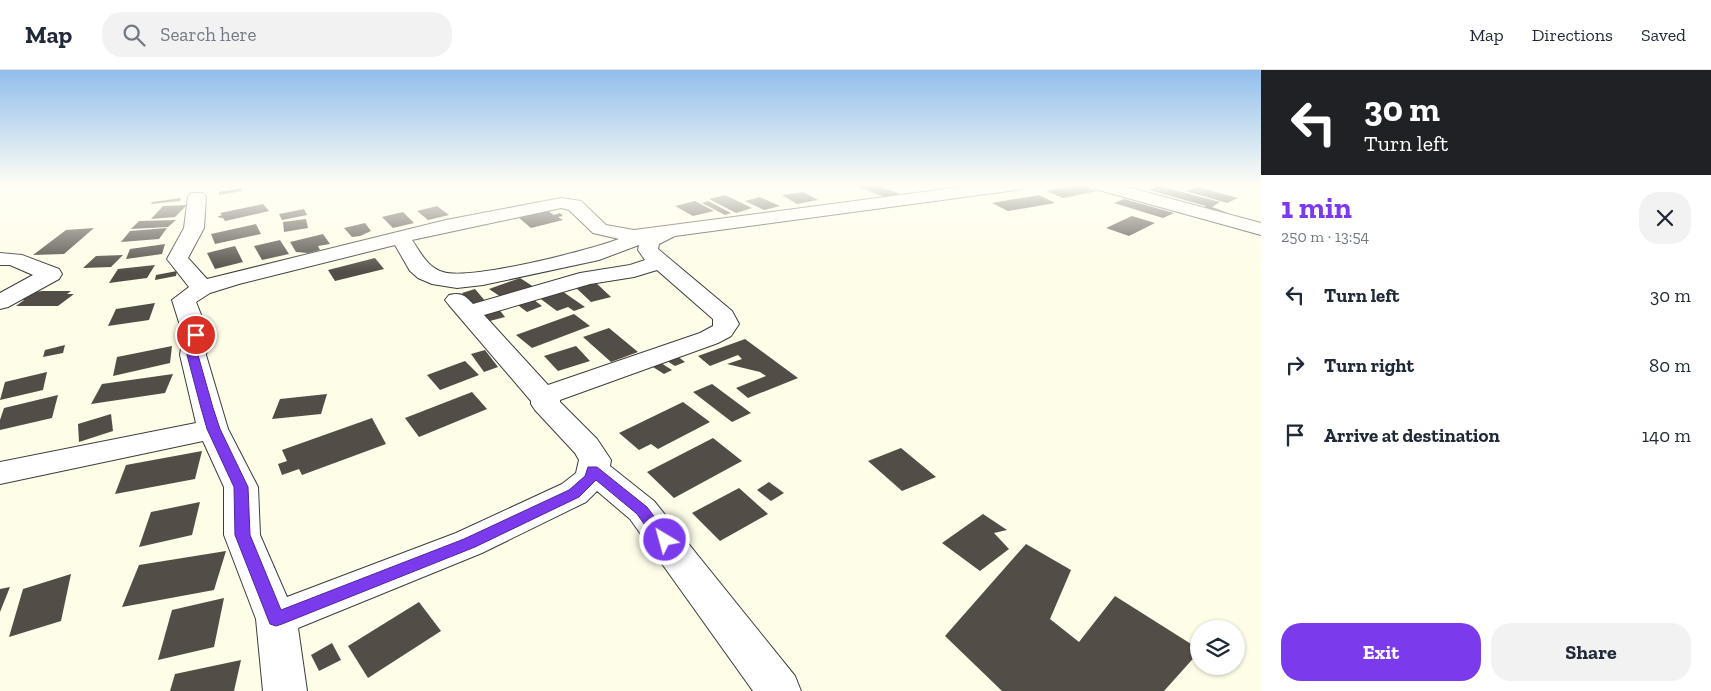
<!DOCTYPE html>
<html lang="en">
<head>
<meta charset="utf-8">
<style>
	:root { --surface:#fff; --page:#f2f2f3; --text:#1f2937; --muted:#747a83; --line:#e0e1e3; --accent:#7c3aed }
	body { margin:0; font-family:"Zilla Slab",serif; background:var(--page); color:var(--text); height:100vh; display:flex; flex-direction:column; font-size:19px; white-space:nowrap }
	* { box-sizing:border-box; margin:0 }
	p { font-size:16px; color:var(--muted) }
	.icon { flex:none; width:28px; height:28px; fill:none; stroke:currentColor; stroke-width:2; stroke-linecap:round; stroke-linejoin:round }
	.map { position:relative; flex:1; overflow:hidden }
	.panel { display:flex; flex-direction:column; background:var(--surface); width:450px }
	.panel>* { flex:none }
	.hud { background:#202124; color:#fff; overflow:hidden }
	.buttons { position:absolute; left:1190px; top:550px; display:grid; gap:10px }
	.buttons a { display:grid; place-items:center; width:55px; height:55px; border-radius:50%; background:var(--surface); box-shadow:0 1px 4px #0004; font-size:25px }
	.pin { position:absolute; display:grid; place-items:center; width:42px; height:42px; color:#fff; margin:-21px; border:2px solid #fff; border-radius:50%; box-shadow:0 1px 5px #0007 }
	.me { position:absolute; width:55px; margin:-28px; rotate:323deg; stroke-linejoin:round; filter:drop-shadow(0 0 4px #0008) }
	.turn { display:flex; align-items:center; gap:18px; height:105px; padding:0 20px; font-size:22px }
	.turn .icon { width:65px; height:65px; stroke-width:2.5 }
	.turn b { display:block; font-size:35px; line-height:42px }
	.round { display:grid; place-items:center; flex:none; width:52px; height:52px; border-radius:20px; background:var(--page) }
	.head { display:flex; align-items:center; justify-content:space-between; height:85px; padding:0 20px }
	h1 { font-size:30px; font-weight:800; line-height:38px; color:var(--accent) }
	.button { display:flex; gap:10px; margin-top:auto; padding:10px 20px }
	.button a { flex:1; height:58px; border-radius:20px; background:var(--accent); color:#fff; font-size:20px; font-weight:800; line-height:58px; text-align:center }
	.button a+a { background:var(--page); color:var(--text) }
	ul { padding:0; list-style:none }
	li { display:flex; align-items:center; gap:15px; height:70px; padding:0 20px }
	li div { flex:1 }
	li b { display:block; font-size:19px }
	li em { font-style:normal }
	header { display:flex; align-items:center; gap:30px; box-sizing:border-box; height:70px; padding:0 25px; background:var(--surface); border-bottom:1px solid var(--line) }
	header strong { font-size:24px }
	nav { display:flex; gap:28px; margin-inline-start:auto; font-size:18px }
	.search { width:350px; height:45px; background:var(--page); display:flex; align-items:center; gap:12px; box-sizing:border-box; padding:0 18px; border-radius:20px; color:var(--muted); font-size:19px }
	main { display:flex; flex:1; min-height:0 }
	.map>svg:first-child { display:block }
</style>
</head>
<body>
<header>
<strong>Map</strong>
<div class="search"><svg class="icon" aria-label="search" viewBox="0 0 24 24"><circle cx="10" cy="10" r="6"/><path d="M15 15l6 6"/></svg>Search here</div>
<nav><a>Map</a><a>Directions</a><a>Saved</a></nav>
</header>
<main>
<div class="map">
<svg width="1261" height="621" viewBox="0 0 1261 621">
	<rect width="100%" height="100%" fill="#fefde8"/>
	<g fill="#524d47">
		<path d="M 854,115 L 876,115 L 900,124 L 887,128 Z"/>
		<path d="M 1081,115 L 1097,121 L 1063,128 L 1046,121 Z"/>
		<path d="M 1159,116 L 1220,132 L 1212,137 L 1228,143 L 1225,145 L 1201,139 L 1206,136 L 1149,120 Z"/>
		<path d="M 1198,117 L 1238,128 L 1227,133 L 1186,121 Z"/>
		<path d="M 241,118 L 242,121 L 219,125 L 219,122 Z"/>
		<path d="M 803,122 L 818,130 L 797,134 L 782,125 Z"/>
		<path d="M 725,125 L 752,138 L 736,143 L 709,129 Z"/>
		<path d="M 1039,125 L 1055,133 L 1008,141 L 992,133 Z"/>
		<path d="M 760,127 L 780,136 L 764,140 L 745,131 Z"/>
		<path d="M 181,128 L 180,131 L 151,134 L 152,132 Z"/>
		<path d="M 1124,129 L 1174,143 L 1163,148 L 1114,133 Z"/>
		<path d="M 695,131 L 714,141 L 693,146 L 675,136 Z"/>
		<path d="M 708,131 L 731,143 L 725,145 L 702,133 Z"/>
		<path d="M 263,134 L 269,141 L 225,151 L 223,148 L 217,147 L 222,145 L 220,143 Z"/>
		<path d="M 187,135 L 175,147 L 151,149 L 163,136 Z"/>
		<path d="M 437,136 L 449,145 L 428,150 L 417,141 Z"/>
		<path d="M 304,139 L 307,145 L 282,150 L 279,144 Z"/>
		<path d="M 548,141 L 554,145 L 560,143 L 563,146 L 558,147 L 563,150 L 531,158 L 519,148 Z"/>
		<path d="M 403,142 L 414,153 L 393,158 L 382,147 Z"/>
		<path d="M 1132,146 L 1155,153 L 1129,166 L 1106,158 Z"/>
		<path d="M 306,149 L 308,158 L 284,162 L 283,152 Z"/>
		<path d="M 176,150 L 168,157 L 131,159 L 139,151 Z"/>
		<path d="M 365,153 L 371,161 L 360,166 L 352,167 L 344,158 Z"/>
		<path d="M 256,154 L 261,164 L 215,174 L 211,164 Z"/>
		<path d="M 94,158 L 64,184 L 33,185 L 66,160 Z"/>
		<path d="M 167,158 L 159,169 L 121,172 L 130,161 Z"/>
		<path d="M 323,164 L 330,174 L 318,176 L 320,180 L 308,183 L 296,182 L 290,172 Z"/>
		<path d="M 280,170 L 289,184 L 262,190 L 254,176 Z"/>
		<path d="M 165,174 L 162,184 L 126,189 L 130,179 Z"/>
		<path d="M 235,176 L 243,192 L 215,199 L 207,183 Z"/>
		<path d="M 123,185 L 111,197 L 83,198 L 96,186 Z"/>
		<path d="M 375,188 L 384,199 L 335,211 L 328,200 Z"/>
		<path d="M 155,195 L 147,208 L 109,213 L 118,199 Z"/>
		<path d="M 177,201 L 176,206 L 155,210 L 156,205 Z"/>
		<path d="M 520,208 L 534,217 L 504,229 L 489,219 Z"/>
		<path d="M 594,211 L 611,227 L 591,232 L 574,216 Z"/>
		<path d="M 475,219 L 486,232 L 473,236 L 462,223 Z"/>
		<path d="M 559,219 L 585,237 L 574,241 L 568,237 L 557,241 L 538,227 Z"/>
		<path d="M 42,221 L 71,221 L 67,224 L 74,224 L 58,236 L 16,236 L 24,230 L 20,230 L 29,223 Z"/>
		<path d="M 530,227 L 542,236 L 527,242 L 515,233 Z"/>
		<path d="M 155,233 L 149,250 L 108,256 L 116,239 Z"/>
		<path d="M 498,238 L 505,247 L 486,252 L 479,243 Z"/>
		<path d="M 574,244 L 590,256 L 532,278 L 516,265 Z"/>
		<path d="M 609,258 L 638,282 L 611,292 L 583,267 Z"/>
		<path d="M 745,269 L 798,308 L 748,328 L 736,318 L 766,306 L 760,302 L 727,294 L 742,289 L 738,285 L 710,296 L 698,286 Z"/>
		<path d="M 65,275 L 63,283 L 43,287 L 45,280 Z"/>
		<path d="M 172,276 L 170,293 L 113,306 L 117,287 Z"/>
		<path d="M 576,276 L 590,291 L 558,301 L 544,286 Z"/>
		<path d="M 485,280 L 498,297 L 484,302 L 471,284 Z"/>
		<path d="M 677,286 L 685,292 L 675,296 L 667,291 Z"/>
		<path d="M 465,291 L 479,305 L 440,320 L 427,305 Z"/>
		<path d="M 661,293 L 672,300 L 664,304 L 653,297 Z"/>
		<path d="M 47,302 L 43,320 L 0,330 L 5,312 Z"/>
		<path d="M 173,304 L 165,323 L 91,334 L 102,314 Z"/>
		<path d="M 712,314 L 751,343 L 732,352 L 693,322 Z"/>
		<path d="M 472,322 L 487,339 L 419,367 L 405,348 Z"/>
		<path d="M 327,324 L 321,344 L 272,349 L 280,329 Z"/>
		<path d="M 58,325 L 52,348 L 0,360 L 0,350 L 4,338 Z"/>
		<path d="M 683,332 L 710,352 L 658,379 L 651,374 L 639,380 L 619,363 Z"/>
		<path d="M 111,344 L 113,361 L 79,372 L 78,354 Z"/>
		<path d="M 372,348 L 386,374 L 302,405 L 299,399 L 282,405 L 278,394 L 287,391 L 282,380 Z"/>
		<path d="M 713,368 L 742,391 L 674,428 L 647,402 Z"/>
		<path d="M 901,378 L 936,407 L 902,421 L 868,391 Z"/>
		<path d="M 202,381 L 195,409 L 115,424 L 126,395 Z"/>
		<path d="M 769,412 L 784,423 L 771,431 L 757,420 Z"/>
		<path d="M 739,418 L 768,444 L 720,471 L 692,443 Z"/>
		<path d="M 200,432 L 192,465 L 139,477 L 151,442 Z"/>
		<path d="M 983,444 L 1007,460 L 994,463 L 1009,479 L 980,501 L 942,473 Z"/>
		<path d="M 1026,474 L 1071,500 L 1050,549 L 1079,572 L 1115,526 L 1199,579 L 1199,582 L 1164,621 L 1002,621 L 945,566 Z"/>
		<path d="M 226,481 L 214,520 L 122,537 L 139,495 Z"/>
		<path d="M 71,504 L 61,551 L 9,567 L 23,519 Z"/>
		<path d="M 10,517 L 0,542 L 0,519 Z"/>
		<path d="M 224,528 L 214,577 L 158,590 L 172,540 Z"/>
		<path d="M 419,532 L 441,561 L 368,608 L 348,576 Z"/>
		<path d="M 332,573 L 341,590 L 319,601 L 311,585 Z"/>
		<path d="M 241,590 L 234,621 L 170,621 L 175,604 Z"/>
	</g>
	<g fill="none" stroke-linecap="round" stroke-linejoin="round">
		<g stroke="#3d3d3d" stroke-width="2">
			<g id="minor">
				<path d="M 976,115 L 1024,115 L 1022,119 L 1016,120 L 675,166 L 659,174 L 658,179 L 732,241 L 739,254 L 731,266 L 718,273 L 560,330 L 560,332 L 597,369 L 611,390 L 610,396 L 654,431 L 795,606 L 801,621 L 753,621 L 630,449 L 597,421 L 586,432 L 482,483 L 298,558 L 307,621 L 263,621 L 256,549 L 224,465 L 224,417 L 203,371 L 0,414 L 0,392 L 196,353 L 180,285 L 183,265 L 172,230 L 189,217 L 167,189 L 184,158 L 188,127 L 191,123 L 203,123 L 206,127 L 204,158 L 188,188 L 207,209 L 446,150 L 561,128 L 581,131 L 606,155 L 634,160 ZM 561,138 L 569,140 L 593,163 L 619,169 C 590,180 470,211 443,202 C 427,197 421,183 412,170 ZM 395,175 L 410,201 L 418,208 L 432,214 L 457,218 L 483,215 L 599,190 L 639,175 L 638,180 L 645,190 L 630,195 L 580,203 L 473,234 C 465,225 461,222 449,225 L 445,230 L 449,235 L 531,331 L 531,334 L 535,340 L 575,383 L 579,390 L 576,403 L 562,414 L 456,463 L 287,527 L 260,465 L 258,417 L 228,359 L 206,285 L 209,265 L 196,232 L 210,223 L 239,214 ZM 657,200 L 713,249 L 713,256 L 700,263 L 548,315 L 484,245 L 590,214 L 634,207 Z"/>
				<path d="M 1093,115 L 1120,115 L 1261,153 L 1261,165 L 1095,119 Z"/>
				<path d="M 0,183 L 22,185 L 59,199 L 62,204 L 59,209 L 8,237 L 0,239 L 0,223 L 33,205 L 10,195 L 0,195 Z"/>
			</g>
		</g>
		<use href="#minor" fill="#fff" fill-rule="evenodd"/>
	</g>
	<linearGradient id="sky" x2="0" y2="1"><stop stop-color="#91beec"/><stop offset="0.57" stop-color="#fffef5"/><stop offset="1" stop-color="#fffef5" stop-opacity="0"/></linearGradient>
	<rect width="1261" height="202" fill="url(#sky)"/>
	<path fill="#7c3aed" stroke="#51269a" d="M 196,262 L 202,265 L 198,285 L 213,338 L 220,359 L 248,417 L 250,465 L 281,540 L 464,469 L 569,420 L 585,406 L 588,397 L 597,397 L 647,437 L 672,470 L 670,475 L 659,475 L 637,444 L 596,410 L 579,427 L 475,477 L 282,554 L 276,556 L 270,554 L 235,465 L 234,417 L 207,359 L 201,338 L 187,285 L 191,265 Z"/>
</svg>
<div class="buttons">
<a><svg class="icon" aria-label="layers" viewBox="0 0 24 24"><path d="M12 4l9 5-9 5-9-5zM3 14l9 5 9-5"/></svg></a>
</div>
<div class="pin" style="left:196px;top:265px;background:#d93025"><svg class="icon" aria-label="arrive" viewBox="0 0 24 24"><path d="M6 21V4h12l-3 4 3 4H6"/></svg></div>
<svg class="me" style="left:665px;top:470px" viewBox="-20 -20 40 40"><circle r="17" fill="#7c3aed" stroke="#fff" stroke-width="3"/><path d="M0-11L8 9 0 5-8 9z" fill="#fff"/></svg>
</div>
<section class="panel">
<div class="hud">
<div class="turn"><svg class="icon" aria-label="left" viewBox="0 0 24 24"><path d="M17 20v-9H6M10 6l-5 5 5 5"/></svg><div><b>30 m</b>Turn left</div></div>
</div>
<div class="head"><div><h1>1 min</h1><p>250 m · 13:54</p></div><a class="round"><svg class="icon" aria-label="close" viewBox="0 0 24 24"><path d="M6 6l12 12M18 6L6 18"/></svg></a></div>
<ul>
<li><svg class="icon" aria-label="left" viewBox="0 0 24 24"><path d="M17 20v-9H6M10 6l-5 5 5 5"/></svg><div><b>Turn left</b></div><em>30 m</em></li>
<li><svg class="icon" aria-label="right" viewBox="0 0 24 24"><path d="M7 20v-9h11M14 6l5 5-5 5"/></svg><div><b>Turn right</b></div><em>80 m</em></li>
<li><svg class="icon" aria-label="arrive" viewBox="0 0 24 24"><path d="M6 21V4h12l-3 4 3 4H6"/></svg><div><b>Arrive at destination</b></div><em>140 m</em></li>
</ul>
<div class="button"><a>Exit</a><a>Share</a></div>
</section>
</main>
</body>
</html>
